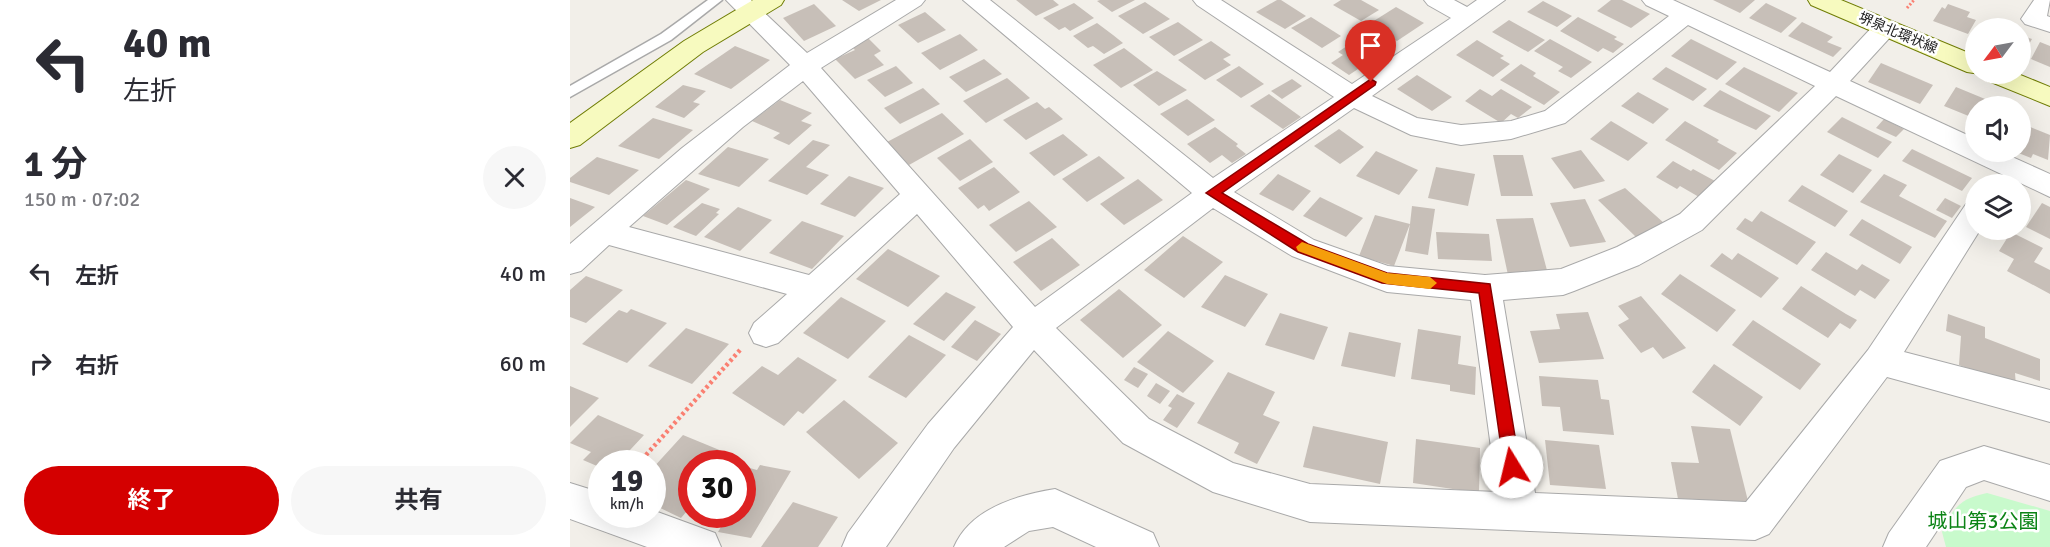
<!DOCTYPE html>
<html lang="ja">
<head>
<meta charset="utf-8">
<style>
	:root { --surface:#fff; --page:#f7f7f7; --text:#2b2b33; --muted:#7c7c81; --accent:#d40000 }
	body { margin:0; font-family:Signika,"Noto Sans JP",sans-serif; background:var(--page); color:var(--text); height:100vh; display:flex; flex-direction:column; font-size:22px; white-space:nowrap }
	* { box-sizing:border-box; margin:0 }
	p { font-size:20px; color:var(--muted) }
	.icon { flex:none; width:33px; height:33px; fill:none; stroke:currentColor; stroke-width:2; stroke-linecap:round; stroke-linejoin:round }
	.map { position:relative; flex:1; overflow:hidden }
	.panel { display:flex; flex-direction:column; background:var(--surface); width:570px }
	.panel>* { flex:none }
	.banner { background:#fff; color:var(--text); overflow:hidden }
	.needle { width:39px; rotate:238deg }
	.controls { position:absolute; left:1395px; top:18px; display:grid; gap:12px }
	.controls a { display:grid; place-items:center; width:66px; height:66px; border-radius:50%; background:var(--surface); box-shadow:0 6px 24px #0002; font-size:30px }
	.speed { position:absolute; left:18px; top:450px; display:flex; gap:12px; font-size:30px; font-weight:700; text-align:center }
	.speed>* { display:grid; place-content:center; width:78px; height:78px; border-radius:50%; background:var(--surface); box-shadow:0 6px 24px #0002; line-height:1 }
	.speed small { font-size:15px; font-weight:400 }
	.speed .limit { border:9px solid #d22; background:#fff; color:#111 }
	.pin { position:absolute; display:grid; place-items:center; width:51px; height:51px; color:#fff; margin:-62px -26px; border-radius:50% 50% 50% 0; rotate:-45deg; box-shadow:0 0 6px #0007 }
	.pin .icon { rotate:45deg }
	.me { position:absolute; width:66px; margin:-33px; rotate:351deg; stroke-linejoin:round; filter:drop-shadow(0 0 4px #0008) }
	.turn { display:flex; align-items:center; gap:21px; height:126px; padding:0 24px; font-size:27px }
	.turn .icon { width:78px; height:78px; stroke-width:2.5 }
	.turn b { display:block; font-size:42px; line-height:51px }
	.round { display:grid; place-items:center; flex:none; width:63px; height:63px; border-radius:32px; background:var(--page) }
	.summary { display:flex; align-items:center; justify-content:space-between; height:102px; padding:0 24px }
	h1 { font-size:36px; font-weight:700; line-height:45px }
	.action { display:flex; gap:12px; margin-top:auto; padding:12px 24px }
	.action a { flex:1; height:69px; border-radius:36px; background:var(--accent); color:#fff; font-size:24px; font-weight:700; line-height:69px; text-align:center }
	.action a+a { background:var(--page); color:var(--text) }
	ul { padding:0; list-style:none }
	li { display:flex; align-items:center; gap:18px; height:90px; padding:0 24px }
	li div { flex:1 }
	li b { display:block; font-size:22px }
	li em { font-style:normal }
	main { display:flex; flex:1; min-height:0 }
	.map>svg:first-child { display:block }
</style>
</head>
<body>
<main>
<section class="panel">
<div class="banner">
<div class="turn"><svg class="icon" aria-label="left" viewBox="0 0 24 24"><path d="M17 20v-9H6M10 6l-5 5 5 5"/></svg><div><b>40 m</b>左折</div></div>
</div>
<div class="summary"><div><h1>1 分</h1><p>150 m · 07:02</p></div><a class="round"><svg class="icon" aria-label="close" viewBox="0 0 24 24"><path d="M6 6l12 12M18 6L6 18"/></svg></a></div>
<ul>
<li><svg class="icon" aria-label="left" viewBox="0 0 24 24"><path d="M17 20v-9H6M10 6l-5 5 5 5"/></svg><div><b>左折</b></div><em>40 m</em></li>
<li><svg class="icon" aria-label="right" viewBox="0 0 24 24"><path d="M7 20v-9h11M14 6l5 5-5 5"/></svg><div><b>右折</b></div><em>60 m</em></li>
</ul>
<div class="action"><a>終了</a><a>共有</a></div>
</section>
<div class="map">
<svg width="1480" height="547" viewBox="0 0 1480 547">
	<rect width="100%" height="100%" fill="#f2efe9"/>
	<path fill="#c8facc" d="M 1417,493 L 1480,511 L 1480,547 L 1376,547 L 1372,532 C 1384,507 1389,499 1417,493 Z"/>
	<g fill="#c7bfb8">
		<path d="M 272,0 L 311,0 L 289,11 Z"/>
		<path d="M 446,0 L 483,0 L 489,5 L 466,16 Z"/>
		<path d="M 530,0 L 565,0 L 542,12 L 527,1 Z"/>
		<path d="M 707,0 L 711,0 L 736,16 L 715,29 L 686,12 Z"/>
		<path d="M 771,0 L 791,0 L 809,10 L 791,21 L 763,5 Z"/>
		<path d="M 1041,0 L 1052,0 L 1080,14 L 1061,28 L 1027,11 Z"/>
		<path d="M 1143,0 L 1185,0 L 1170,13 Z"/>
		<path d="M 973,1 L 1002,16 L 987,27 L 957,12 Z"/>
		<path d="M 575,2 L 600,19 L 573,34 L 548,16 Z"/>
		<path d="M 504,3 L 524,18 L 500,31 L 495,27 L 489,30 L 473,18 Z"/>
		<path d="M 1196,3 L 1227,18 L 1211,33 L 1179,18 Z"/>
		<path d="M 244,4 L 266,26 L 234,41 L 213,18 Z"/>
		<path d="M 1378,4 L 1400,12 L 1397,17 L 1406,20 L 1398,34 L 1363,21 L 1372,7 L 1375,9 Z"/>
		<path d="M 826,7 L 854,23 L 827,41 L 799,24 Z"/>
		<path d="M 355,12 L 376,30 L 348,43 L 328,25 Z"/>
		<path d="M 741,17 L 771,36 L 752,48 L 721,28 Z"/>
		<path d="M 1008,17 L 1047,37 L 1044,39 L 1054,44 L 1043,53 L 1033,48 L 1028,52 L 990,31 Z"/>
		<path d="M 939,20 L 975,40 L 958,52 L 922,32 Z"/>
		<path d="M 608,22 L 633,40 L 604,56 L 579,37 Z"/>
		<path d="M 1232,22 L 1263,37 L 1257,42 L 1272,48 L 1263,57 L 1218,36 Z"/>
		<path d="M 527,23 L 543,35 L 553,43 L 534,54 L 523,46 L 518,48 L 503,36 Z"/>
		<path d="M 390,34 L 408,50 L 370,70 L 351,53 Z"/>
		<path d="M 789,34 L 802,42 L 791,49 L 778,41 Z"/>
		<path d="M 1450,35 L 1462,39 L 1450,60 Z"/>
		<path d="M 296,36 L 311,51 L 304,55 L 314,65 L 285,79 L 265,59 L 285,50 L 279,44 Z"/>
		<path d="M 980,39 L 1022,62 L 1001,78 L 988,71 L 993,67 L 964,51 Z"/>
		<path d="M 1121,39 L 1167,62 L 1147,80 L 1101,56 Z"/>
		<path d="M 907,40 L 934,56 L 930,58 L 940,64 L 923,77 L 886,55 Z"/>
		<path d="M 641,41 L 661,55 L 653,59 L 661,65 L 635,80 L 608,60 Z"/>
		<path d="M 1470,42 L 1480,46 L 1480,67 L 1461,59 Z"/>
		<path d="M 165,46 L 200,60 L 161,89 L 124,74 Z"/>
		<path d="M 777,46 L 791,53 L 796,49 L 814,61 L 795,73 L 788,69 L 779,75 L 761,63 L 773,55 L 768,52 Z"/>
		<path d="M 554,48 L 583,70 L 551,88 L 523,65 Z"/>
		<path d="M 414,59 L 432,74 L 396,92 L 379,77 Z"/>
		<path d="M 1311,63 L 1363,85 L 1350,104 L 1298,82 Z"/>
		<path d="M 951,64 L 966,73 L 963,76 L 990,92 L 974,105 L 930,80 Z"/>
		<path d="M 326,66 L 343,83 L 315,97 L 297,80 Z"/>
		<path d="M 669,66 L 694,84 L 671,98 L 646,80 Z"/>
		<path d="M 1096,67 L 1137,89 L 1123,101 L 1082,79 Z"/>
		<path d="M 1174,67 L 1228,93 L 1209,112 L 1155,84 Z"/>
		<path d="M 587,71 L 617,90 L 589,106 L 563,85 Z"/>
		<path d="M 847,75 L 882,97 L 862,111 L 827,89 Z"/>
		<path d="M 437,78 L 460,98 L 416,123 L 393,101 Z"/>
		<path d="M 722,79 L 732,86 L 712,99 L 701,91 Z"/>
		<path d="M 113,85 L 136,91 L 123,102 L 130,104 L 114,118 L 85,107 Z"/>
		<path d="M 1386,87 L 1432,106 L 1406,106 L 1406,119 L 1374,106 Z"/>
		<path d="M 353,88 L 370,104 L 330,124 L 314,108 Z"/>
		<path d="M 910,89 L 922,96 L 931,89 L 962,107 L 948,118 L 941,114 L 931,123 L 895,101 Z"/>
		<path d="M 1150,90 L 1177,104 L 1201,116 L 1186,130 L 1133,106 Z"/>
		<path d="M 1068,92 L 1099,109 L 1083,124 L 1051,106 Z"/>
		<path d="M 699,94 L 731,117 L 713,129 L 680,106 Z"/>
		<path d="M 617,99 L 645,120 L 618,136 L 590,114 Z"/>
		<path d="M 210,100 L 242,113 L 231,121 L 242,125 L 219,145 L 203,138 L 210,133 L 182,121 Z"/>
		<path d="M 467,102 L 475,109 L 479,107 L 493,119 L 456,140 L 433,120 Z"/>
		<path d="M 372,113 L 394,134 L 339,165 L 317,142 Z"/>
		<path d="M 1272,117 L 1322,142 L 1308,158 L 1257,132 Z"/>
		<path d="M 83,118 L 123,130 L 89,159 L 48,146 Z"/>
		<path d="M 1314,119 L 1334,129 L 1326,137 L 1306,128 Z"/>
		<path d="M 1041,121 L 1078,143 L 1058,161 L 1020,139 Z"/>
		<path d="M 1115,121 L 1149,140 L 1147,142 L 1167,153 L 1149,170 L 1095,140 Z"/>
		<path d="M 1450,123 L 1480,135 L 1478,160 L 1463,154 L 1461,158 L 1446,152 L 1450,152 Z"/>
		<path d="M 645,127 L 668,144 L 666,146 L 676,154 L 662,163 L 652,155 L 640,163 L 617,144 Z"/>
		<path d="M 769,129 L 794,147 L 770,164 L 744,146 Z"/>
		<path d="M 493,134 L 518,155 L 484,176 L 459,153 Z"/>
		<path d="M 400,139 L 423,162 L 390,181 L 367,158 Z"/>
		<path d="M 243,140 L 260,145 L 236,167 L 259,175 L 237,195 L 198,181 Z"/>
		<path d="M 158,147 L 199,159 L 169,187 L 128,174 Z"/>
		<path d="M 1342,149 L 1402,178 L 1392,191 L 1332,161 Z"/>
		<path d="M 1011,150 L 1035,181 L 1004,189 L 981,158 Z"/>
		<path d="M 806,151 L 848,170 L 829,195 L 786,176 Z"/>
		<path d="M 1269,154 L 1302,170 L 1283,193 L 1250,175 Z"/>
		<path d="M 923,155 L 953,155 L 963,196 L 931,196 Z"/>
		<path d="M 529,156 L 555,178 L 517,202 L 492,179 Z"/>
		<path d="M 27,157 L 69,170 L 39,195 L 0,182 L 0,178 Z"/>
		<path d="M 1103,161 L 1121,171 L 1123,169 L 1145,181 L 1129,197 L 1110,186 L 1107,189 L 1086,177 Z"/>
		<path d="M 424,167 L 450,192 L 419,211 L 414,205 L 408,209 L 388,188 Z"/>
		<path d="M 866,167 L 905,174 L 898,206 L 858,198 Z"/>
		<path d="M 708,174 L 741,191 L 723,211 L 689,194 Z"/>
		<path d="M 1314,174 L 1337,185 L 1329,196 L 1377,221 L 1365,238 L 1290,202 Z"/>
		<path d="M 279,176 L 314,188 L 285,217 L 250,204 Z"/>
		<path d="M 568,179 L 593,200 L 554,225 L 530,204 Z"/>
		<path d="M 116,180 L 140,189 L 97,225 L 73,216 Z"/>
		<path d="M 1232,185 L 1278,211 L 1265,227 L 1218,201 Z"/>
		<path d="M 1055,188 L 1095,224 L 1067,238 L 1028,200 Z"/>
		<path d="M 750,197 L 793,218 L 776,237 L 733,216 Z"/>
		<path d="M 0,198 L 25,207 L 0,227 Z"/>
		<path d="M 1375,198 L 1391,206 L 1382,218 L 1366,210 Z"/>
		<path d="M 1015,199 L 1036,242 L 1000,247 L 980,203 Z"/>
		<path d="M 459,201 L 487,227 L 446,252 L 419,225 Z"/>
		<path d="M 132,203 L 150,209 L 146,213 L 149,214 L 126,236 L 103,227 Z"/>
		<path d="M 1472,203 L 1480,207 L 1480,239 L 1456,227 Z"/>
		<path d="M 842,206 L 865,209 L 858,255 L 835,251 L 840,224 L 824,266 L 789,256 L 805,215 L 840,224 Z"/>
		<path d="M 168,207 L 202,220 L 170,251 L 134,237 Z"/>
		<path d="M 1191,211 L 1246,242 L 1227,265 L 1166,229 L 1175,218 L 1182,222 Z"/>
		<path d="M 963,218 L 978,274 L 938,275 L 926,219 Z"/>
		<path d="M 1292,219 L 1342,247 L 1330,264 L 1279,235 Z"/>
		<path d="M 232,221 L 274,236 L 242,269 L 199,253 Z"/>
		<path d="M 866,232 L 919,234 L 922,261 L 868,259 Z"/>
		<path d="M 1441,232 L 1473,248 L 1464,262 L 1480,270 L 1480,294 L 1437,271 L 1444,259 L 1429,251 Z"/>
		<path d="M 613,236 L 653,262 L 614,298 L 574,270 Z"/>
		<path d="M 482,238 L 510,265 L 471,291 L 443,262 Z"/>
		<path d="M 318,249 L 370,276 L 338,307 L 286,279 Z"/>
		<path d="M 1256,252 L 1287,270 L 1292,264 L 1320,280 L 1305,299 L 1290,290 L 1285,296 L 1241,270 Z"/>
		<path d="M 1152,253 L 1162,260 L 1168,253 L 1209,278 L 1191,298 L 1140,266 Z"/>
		<path d="M 1110,274 L 1166,310 L 1147,332 L 1091,294 Z"/>
		<path d="M 655,275 L 698,294 L 675,327 L 631,307 Z"/>
		<path d="M 16,276 L 53,290 L 16,323 L 0,317 L 0,290 Z"/>
		<path d="M 1231,286 L 1276,314 L 1287,320 L 1280,329 L 1270,323 L 1258,338 L 1212,309 Z"/>
		<path d="M 549,289 L 592,325 L 553,358 L 510,320 Z"/>
		<path d="M 376,292 L 406,307 L 374,341 L 343,324 Z"/>
		<path d="M 1071,296 L 1116,348 L 1093,359 L 1083,347 L 1071,353 L 1048,325 L 1059,319 L 1048,306 Z"/>
		<path d="M 271,297 L 316,321 L 278,359 L 233,333 Z"/>
		<path d="M 61,309 L 97,323 L 57,363 L 12,344 L 49,310 L 57,313 Z"/>
		<path d="M 1018,312 L 1034,359 L 969,363 L 960,331 L 990,329 L 986,314 Z"/>
		<path d="M 710,313 L 758,327 L 744,360 L 695,345 Z"/>
		<path d="M 1378,314 L 1415,327 L 1415,338 L 1470,359 L 1470,381 L 1445,373 L 1446,386 L 1389,365 L 1391,336 L 1376,331 Z"/>
		<path d="M 405,320 L 431,334 L 407,361 L 381,347 Z"/>
		<path d="M 1183,320 L 1251,364 L 1230,390 L 1162,345 Z"/>
		<path d="M 116,328 L 159,344 L 122,384 L 78,366 Z"/>
		<path d="M 848,329 L 891,336 L 888,364 L 906,367 L 905,395 L 880,391 L 880,385 L 841,379 Z"/>
		<path d="M 598,331 L 644,361 L 613,393 L 567,362 Z"/>
		<path d="M 779,332 L 831,343 L 825,377 L 771,366 Z"/>
		<path d="M 339,335 L 376,355 L 336,398 L 298,377 Z"/>
		<path d="M 228,357 L 267,380 L 233,414 L 228,411 L 214,426 L 162,393 L 192,366 L 208,375 Z"/>
		<path d="M 1144,364 L 1193,397 L 1170,426 L 1122,392 Z"/>
		<path d="M 564,367 L 578,374 L 568,388 L 554,380 Z"/>
		<path d="M 658,372 L 705,392 L 693,415 L 710,422 L 687,464 L 664,453 L 669,443 L 627,423 Z"/>
		<path d="M 969,376 L 1028,380 L 1031,399 L 1039,400 L 1044,435 L 993,431 L 990,407 L 972,406 Z"/>
		<path d="M 586,383 L 600,391 L 590,404 L 577,396 Z"/>
		<path d="M 0,386 L 29,398 L 0,427 Z"/>
		<path d="M 607,394 L 625,403 L 607,428 L 593,420 L 602,408 L 598,406 Z"/>
		<path d="M 274,400 L 328,443 L 289,479 L 236,432 Z"/>
		<path d="M 28,415 L 74,435 L 47,464 L 34,459 L 27,466 L 13,460 L 21,452 L 0,443 Z"/>
		<path d="M 743,426 L 818,442 L 810,484 L 733,467 Z"/>
		<path d="M 1121,426 L 1160,429 L 1179,505 L 1108,499 L 1101,462 L 1129,463 Z"/>
		<path d="M 113,435 L 164,456 L 157,464 L 122,464 L 122,505 L 111,518 L 82,504 L 82,469 Z"/>
		<path d="M 846,439 L 910,448 L 909,493 L 843,483 Z"/>
		<path d="M 975,440 L 1029,445 L 1036,489 L 980,485 Z"/>
		<path d="M 190,465 L 221,471 L 181,538 L 148,532 L 155,520 L 141,517 L 143,514 L 172,514 L 172,472 L 176,467 L 187,470 Z"/>
		<path d="M 223,502 L 268,517 L 248,547 L 191,547 Z"/>
	</g>
	<g fill="none" stroke-linecap="round" stroke-linejoin="round">
		<g stroke="#a9a9a9" stroke-width="3">
			<path id="lane" d="M 138,0 L 152,0 L 101,40 L 0,97 L 0,86 L 91,34 Z"/>
		</g>
		<g stroke="#a9a9a9" stroke-width="2">
			<g id="street">
				<path d="M 156,0 L 181,0 L 237,53 L 326,0 L 355,0 L 351,5 L 251,68 L 465,307 L 622,193 L 393,0 L 420,0 L 643,178 L 764,97 L 627,5 L 623,0 L 651,0 L 782,84 L 881,18 L 858,5 L 854,0 L 884,0 L 897,7 L 907,0 L 935,0 L 802,96 L 847,118 L 891,125 L 941,121 L 975,111 L 1099,16 L 1076,5 L 1072,0 L 1103,0 L 1260,72 L 1306,23 L 1315,21 L 1324,23 L 1327,28 L 1324,33 L 1280,81 L 1406,139 L 1406,152 L 1431,152 L 1480,174 L 1480,197 L 1266,96 L 1132,230 L 1069,265 L 1004,291 L 993,295 L 933,300 L 965,493 L 1176,502 L 1298,350 L 1396,204 L 1406,201 L 1406,230 L 1410,230 L 1334,352 L 1480,390 L 1480,422 L 1317,377 L 1199,534 L 1185,540 L 740,522 L 643,492 L 553,443 L 464,350 L 384,448 L 316,547 L 272,547 L 278,533 L 358,424 L 443,327 L 347,214 L 208,343 L 196,347 L 184,343 L 179,333 L 184,323 L 217,294 L 39,245 L 11,271 L 0,274 L 0,244 L 112,148 L 220,65 ZM 1118,25 L 1245,86 L 1110,214 L 1047,247 L 991,269 L 915,275 L 818,266 L 744,240 L 664,192 L 784,108 L 841,135 L 891,145 L 941,139 L 995,123 ZM 233,81 L 330,194 L 239,275 L 59,227 L 173,127 ZM 643,208 L 722,256 L 806,288 L 817,292 L 901,300 L 927,492 L 740,484 L 663,463 L 579,419 L 486,328 Z"/>
				<path d="M 1464,0 L 1480,0 L 1477,16 L 1480,17 L 1480,32 L 1455,24 L 1451,19 Z"/>
				<path d="M 1414,446 L 1480,465 L 1480,501 L 1414,480 L 1396,487 L 1356,547 L 1313,547 L 1319,533 L 1370,461 Z"/>
				<path d="M 0,483 L 32,493 L 32,514 L 82,514 L 82,510 L 145,533 L 151,547 L 77,547 L 0,519 Z"/>
				<path d="M 485,489 L 583,533 L 589,547 L 526,547 L 483,527 L 459,531 L 434,547 L 384,547 C 400,509 447,495 485,489 Z"/>
			</g>
		</g>
		<g stroke="#707d05" stroke-width="2">
			<g id="secondary">
				<path d="M 183,0 L 214,0 L 211,5 L 133,52 L 10,145 L 0,148 L 0,123 L 114,41 Z"/>
				<path d="M 1238,0 L 1271,0 L 1406,56 L 1406,74 L 1410,74 L 1397,72 L 1241,5 Z"/>
				<path d="M 1412,74 L 1448,74 L 1480,87 L 1480,106 L 1416,80 Z"/>
			</g>
		</g>
		<path stroke="#fa8072" stroke-width="3" stroke-dasharray="2 2" stroke-linecap="butt" d="M 1337,8 L 1344,0"/>
		<path stroke="#fa8072" stroke-width="4.5" stroke-dasharray="3 3" stroke-linecap="butt" d="M 68,464 L 170,350"/>
		<use href="#lane" fill="#fff" fill-rule="evenodd"/>
		<use href="#street" fill="#fff" fill-rule="evenodd"/>
		<use href="#secondary" fill="#f7fabf" fill-rule="evenodd"/>
	</g>
	<path fill="#d40000" stroke="#8a0000" stroke-width="1.5" d="M 801,79 L 806,82 L 805,85 L 652,193 L 738,244 L 817,273 L 920,284 L 950,467 L 948,472 L 942,474 L 937,472 L 934,467 L 909,293 L 812,283 L 728,252 L 636,193 Z"/>
	<path fill="#f59e0b" d="M 732,242 L 817,273 L 860,277 L 867,283 L 860,289 L 817,284 L 728,251 L 726,247 Z"/>
	<g text-anchor="middle" dominant-baseline="central" stroke-width="5" stroke-linejoin="round" paint-order="stroke">
		<g font-size="14" fill="#222" stroke="#fff">
			<text transform="translate(1328 33) rotate(23)">堺泉北環状線</text>
		</g>
		<g font-size="20" fill="#0c8416" stroke="#fff">
			<text x="1413" y="521">城山第3公園</text>
		</g>
	</g>
</svg>
<div class="controls">
<a><svg class="needle" viewBox="-14 -14 28 28"><path d="M0-13l5 13h-10z" fill="#e53935"/><path d="M0 13l5-13h-10z" fill="#7c7c81"/></svg></a>
<a><svg class="icon" aria-label="sound" viewBox="0 0 24 24"><path d="M4 9h4l5-4v14l-5-4H4zM17 9q2 3 0 6"/></svg></a>
<a><svg class="icon" aria-label="layers" viewBox="0 0 24 24"><path d="M12 4l9 5-9 5-9-5zM3 14l9 5 9-5"/></svg></a>
</div>
<div class="speed"><div>19<small>km/h</small></div><div class="limit">30</div></div>
<div class="pin" style="left:801px;top:82px;background:#d93025"><svg class="icon" aria-label="arrive" viewBox="0 0 24 24"><path d="M6 21V4h12l-3 4 3 4H6"/></svg></div>
<svg class="me" style="left:942px;top:467px" viewBox="-20 -20 40 40"><circle r="19" fill="#fff"/><path d="M0-13L10 11 0 6-10 11z" fill="#d40000"/></svg>
</div>
</main>
</body>
</html>
